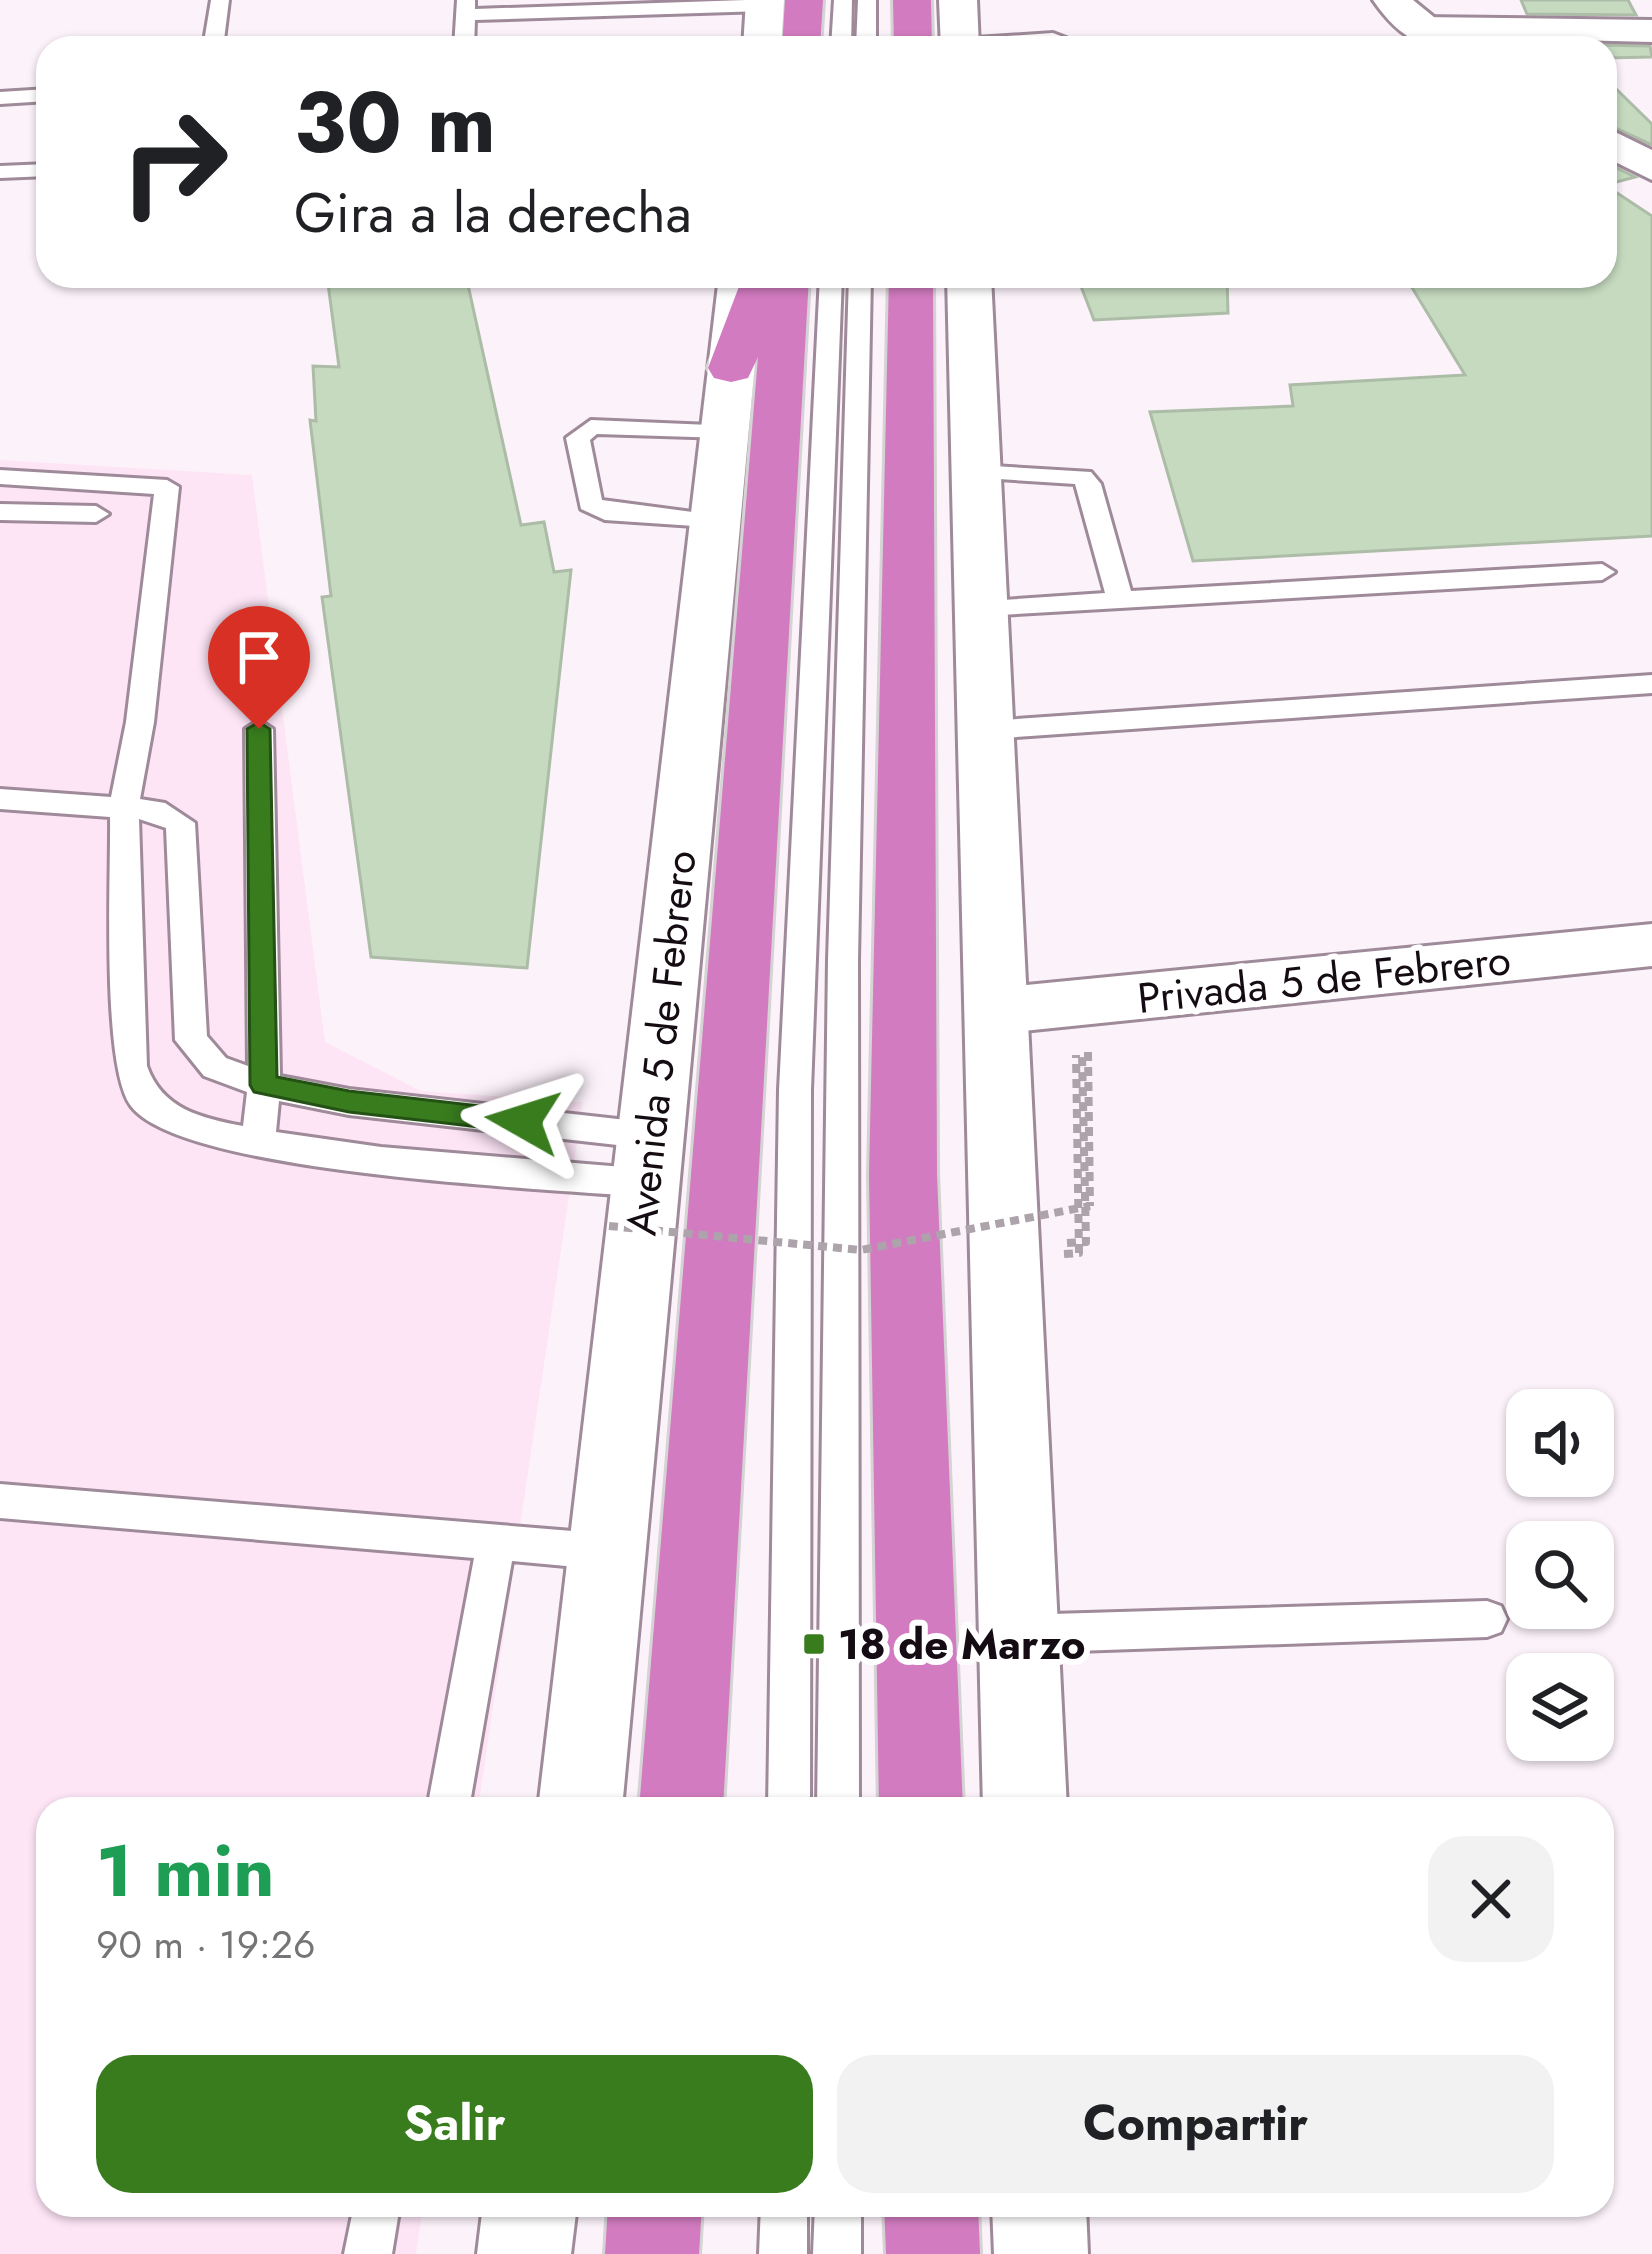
<!DOCTYPE html>
<html lang="es">
<head>
<meta charset="utf-8">
<style>
	:root { --surface:#fff; --page:#f2f2f2; --text:#202124; --muted:#757577; --accent:#387c1e }
	body { margin:0; font-family:Jost,sans-serif; background:var(--page); color:var(--text); height:100vh; display:flex; flex-direction:column; font-size:45px; white-space:nowrap }
	* { box-sizing:border-box; margin:0 }
	p { font-size:39px; color:var(--muted) }
	.icon { flex:none; width:66px; height:66px; fill:none; stroke:currentColor; stroke-width:2; stroke-linecap:round; stroke-linejoin:round }
	.map { position:relative; flex:1; overflow:hidden }
	.side { position:absolute; left:36px; top:1797px; width:1578px; height:420px; display:flex; flex-direction:column; background:var(--surface); border-radius:36px; box-shadow:0 3px 9px #0004 }
	.side>* { flex:none }
	.guide { position:absolute; left:36px; top:36px; width:1581px; height:252px; border-radius:36px; box-shadow:0 3px 9px #0004; background:#fff; color:var(--text); overflow:hidden }
	.buttons { position:absolute; left:1506px; top:1389px; display:grid; gap:24px }
	.buttons a { display:grid; place-items:center; width:108px; height:108px; border-radius:24px; background:var(--surface); box-shadow:0 3px 9px #0004; font-size:60px }
	.pin { position:absolute; display:grid; place-items:center; width:102px; height:102px; color:#fff; margin:-123px -51px; border-radius:50% 50% 50% 0; rotate:-45deg; box-shadow:0 0 12px #0007 }
	.pin .icon { rotate:45deg }
	.me { position:absolute; width:132px; margin:-66px; rotate:276deg; stroke-linejoin:round; filter:drop-shadow(0 0 9px #0008) }
	.turn { display:flex; align-items:center; gap:42px; height:252px; padding:0 60px; font-size:54px }
	.turn .icon { width:156px; height:156px; stroke-width:2.5 }
	.turn b { display:block; font-size:84px; line-height:102px }
	.round { display:grid; place-items:center; flex:none; width:126px; height:126px; border-radius:36px; background:var(--page) }
	.headline { display:flex; align-items:center; justify-content:space-between; height:204px; padding:0 60px }
	h1 { font-size:72px; font-weight:700; line-height:90px; color:#1e9e55 }
	.action { display:flex; gap:24px; margin-top:auto; padding:24px 60px }
	.action a { flex:1; height:138px; border-radius:36px; background:var(--accent); color:#fff; font-size:48px; font-weight:700; line-height:138px; text-align:center }
	.action a+a { background:var(--page); color:var(--text) }
	.map>svg:first-child { display:block }
</style>
</head>
<body>
<div class="map">
<svg width="1652" height="2254" viewBox="0 0 1652 2254">
	<rect width="100%" height="100%" fill="#fcf3fa"/>
	<path fill="#fde5f6" d="M 0,460 L 252,475 L 325,1042 L 421,1091 L 583,1102 L 478,1809 L 48,1809 L 48,2205 L 423,2205 L 416,2254 L 0,2254 Z"/>
	<g fill="#c5dabf" stroke="#acbca7" stroke-width="3">
		<path d="M 1521,0 L 1628,0 L 1636,15 L 1527,14 Z"/>
		<path d="M 1538,44 L 1650,46 L 1652,57 L 1605,58 L 1605,48 L 1540,48 Z"/>
		<path d="M 1605,78 L 1652,124 L 1652,145 L 1605,123 Z"/>
		<path d="M 1605,162 L 1635,177 L 1605,185 L 1652,216 L 1652,536 L 1193,561 L 1150,412 L 1293,406 L 1290,385 L 1465,375 L 1405,276 L 1605,276 Z"/>
		<path d="M 327,276 L 466,276 L 521,525 L 544,522 L 554,572 L 571,570 L 527,968 L 371,957 L 322,597 L 331,596 L 310,420 L 316,421 L 313,366 L 339,367 Z"/>
		<path d="M 1077,276 L 1227,276 L 1228,313 L 1094,320 Z"/>
	</g>
	<g fill="none" stroke-linecap="round" stroke-linejoin="round">
		<g stroke="#9f8a99" stroke-width="6">
			<g id="service">
				<path d="M 211,0 L 229,0 L 223,48 L 203,48 Z"/>
				<path d="M 457,0 L 475,0 L 475,9 L 746,0 L 768,0 L 774,5 L 765,11 L 475,20 L 474,48 L 454,48 Z"/>
				<path d="M 834,0 L 852,0 L 851,48 L 831,48 Z"/>
				<path d="M 858,0 L 876,0 L 876,48 L 856,48 Z"/>
				<path d="M 1053,33 L 1092,48 L 950,45 L 960,39 Z"/>
				<path d="M 48,89 L 48,101 L 0,104 L 0,92 Z"/>
				<path d="M 48,164 L 48,176 L 0,178 L 0,166 Z"/>
				<path d="M 820,276 L 842,276 L 811,1090 L 810,1809 L 768,1809 L 779,1090 Z"/>
				<path d="M 849,276 L 871,276 L 858,960 L 859,1809 L 817,1809 L 828,960 Z"/>
				<path d="M 591,420 L 734,426 L 737,431 L 725,438 L 597,434 L 590,440 L 602,500 L 715,515 L 728,523 L 724,528 L 605,520 L 581,509 L 566,438 Z"/>
				<path d="M 977,465 L 1091,472 L 1101,484 L 1131,591 L 1602,564 L 1615,572 L 1602,580 L 983,616 L 974,614 L 970,608 L 974,602 L 1105,593 L 1075,484 L 968,477 L 965,472 L 968,467 Z"/>
				<path d="M 0,470 L 167,480 L 179,487 L 154,722 L 140,799 L 165,803 L 195,823 L 207,1036 L 226,1058 L 248,1066 L 245,729 L 259,720 L 273,729 L 280,1076 L 349,1089 L 653,1123 L 665,1127 L 670,1136 L 665,1145 L 653,1149 L 349,1115 L 279,1101 L 276,1132 L 381,1147 L 647,1169 L 659,1173 L 664,1183 L 659,1193 L 647,1197 C 554,1189 181,1174 131,1106 C 101,1066 111,875 110,817 L 0,809 L 0,789 L 111,797 L 126,722 L 154,494 L 0,484 ZM 139,819 L 166,828 L 175,1040 L 204,1076 L 247,1092 L 243,1126 C 201,1118 162,1109 147,1066 Z"/>
				<path d="M 0,504 L 96,506 L 109,514 L 96,522 L 0,520 Z"/>
				<path d="M 1652,675 L 1652,693 L 988,739 L 974,730 L 988,721 Z"/>
				<path d="M 0,1484 L 609,1534 L 623,1540 L 628,1552 L 623,1564 L 609,1570 L 512,1561 L 469,1809 L 427,1809 L 474,1558 L 0,1518 Z"/>
				<path d="M 1487,1601 L 1501,1606 L 1507,1619 L 1501,1632 L 1487,1637 L 1018,1653 L 1004,1647 L 998,1634 L 1004,1621 L 1018,1615 Z"/>
				<path d="M 354,2205 L 400,2205 L 392,2254 L 344,2254 Z"/>
				<path d="M 761,2205 L 807,2205 L 807,2254 L 759,2254 Z"/>
				<path d="M 815,2205 L 861,2205 L 861,2254 L 813,2254 Z"/>
			</g>
		</g>
		<g stroke="#9f8a99" stroke-width="6">
			<g id="minor">
				<path d="M 1420,17 L 1652,20 L 1652,42 L 1407,36 L 1402,28 L 1407,20 Z"/>
				<path d="M 1652,924 L 1652,966 L 995,1034 L 974,1027 L 965,1011 L 974,995 L 995,988 Z"/>
			</g>
		</g>
		<g stroke="#9f8a99" stroke-width="6">
			<g id="tertiary">
				<path d="M 1373,0 L 1413,0 L 1472,48 C 1423,48 1403,43 1373,0 Z"/>
				<path d="M 1605,127 L 1652,150 L 1652,180 L 1605,157 Z"/>
			</g>
		</g>
		<g stroke="#9f8a99" stroke-width="6">
			<g id="secondary">
				<path d="M 746,0 L 784,0 L 781,48 L 743,48 Z"/>
				<path d="M 939,0 L 977,0 L 979,48 L 941,48 Z"/>
				<path d="M 719,276 L 763,276 L 622,1809 L 538,1809 Z"/>
				<path d="M 947,276 L 991,276 L 1067,1809 L 983,1809 Z"/>
				<path d="M 483,2205 L 577,2205 L 571,2254 L 477,2254 Z"/>
				<path d="M 992,2205 L 1086,2205 L 1088,2254 L 994,2254 Z"/>
			</g>
		</g>
		<g stroke="#d5d3d4" stroke-width="6">
			<g id="trunk">
				<path d="M 785,0 L 823,0 L 820,48 L 782,48 Z"/>
				<path d="M 893,0 L 931,0 L 932,48 L 894,48 Z"/>
				<path d="M 743,276 L 809,276 L 723,1809 L 639,1809 L 758,357 L 748,378 L 731,382 L 714,378 L 708,368 Z"/>
				<path d="M 889,276 L 933,276 L 937,1174 L 963,1809 L 879,1809 L 869,1174 Z"/>
				<path d="M 608,2205 L 702,2205 L 699,2254 L 605,2254 Z"/>
				<path d="M 884,2205 L 978,2205 L 980,2254 L 886,2254 Z"/>
			</g>
		</g>
		<g stroke="#ada4ab" stroke-width="8" stroke-dasharray="9 6" stroke-linecap="butt">
			<path d="M 1088,1052 L 1090,1206"/>
			<path d="M 1067,1243 L 1086,1242 L 1082,1054"/>
			<path d="M 1064,1254 L 1079,1253 L 1076,1055"/>
		</g>
		<use href="#service" fill="#fff" fill-rule="evenodd"/>
		<use href="#minor" fill="#fff" fill-rule="evenodd"/>
		<use href="#tertiary" fill="#fff" fill-rule="evenodd"/>
		<use href="#secondary" fill="#fff" fill-rule="evenodd"/>
		<use href="#trunk" fill="#d27bc0" fill-rule="evenodd"/>
		<path stroke="#ada4ab" stroke-width="8" stroke-dasharray="9 6" stroke-linecap="butt" d="M 609,1226 L 861,1250 L 1090,1206"/>
	</g>
	<path fill="#387c1e" stroke="#245114" stroke-width="3" d="M 259,722 L 270,729 L 277,1077 L 349,1091 L 523,1111 L 533,1114 L 537,1121 L 533,1129 L 523,1132 L 349,1112 L 254,1092 L 250,1085 L 247,729 Z"/>
	<rect fill="#387c1e" stroke="#fff" stroke-width="4.5" x="802" y="1632" width="24" height="24" rx="6"/>
	<g text-anchor="middle" dominant-baseline="central" stroke-width="12" stroke-linejoin="round" paint-order="stroke">
		<g font-size="42" fill="#140c12" stroke="#fff">
			<text transform="translate(1324 979) rotate(-6)">Privada 5 de Febrero</text>
			<text transform="translate(661 1043) rotate(-84)">Avenida 5 de Febrero</text>
		</g>
		<g font-size="42" font-weight="bold" fill="#140c12" stroke="#fff" text-anchor="start">
			<text x="838" y="1644">18 de Marzo</text>
		</g>
	</g>
</svg>
<div class="buttons">
<a><svg class="icon" aria-label="sound" viewBox="0 0 24 24"><path d="M4 9h4l5-4v14l-5-4H4zM17 9q2 3 0 6"/></svg></a>
<a><svg class="icon" aria-label="search" viewBox="0 0 24 24"><circle cx="10" cy="10" r="6"/><path d="M15 15l6 6"/></svg></a>
<a><svg class="icon" aria-label="layers" viewBox="0 0 24 24"><path d="M12 4l9 5-9 5-9-5zM3 14l9 5 9-5"/></svg></a>
</div>
<div class="pin" style="left:259px;top:729px;background:#d93025"><svg class="icon" aria-label="arrive" viewBox="0 0 24 24"><path d="M6 21V4h12l-3 4 3 4H6"/></svg></div>
<svg class="me" style="left:523px;top:1121px" viewBox="-20 -20 40 40"><path d="M0-17L14 15 0 8-14 15z" fill="#387c1e" stroke="#fff" stroke-width="4"/></svg>
<div class="guide">
<div class="turn"><svg class="icon" aria-label="right" viewBox="0 0 24 24"><path d="M7 20v-9h11M14 6l5 5-5 5"/></svg><div><b>30 m</b>Gira a la derecha</div></div>
</div>
<section class="side">
<div class="headline"><div><h1>1 min</h1><p>90 m · 19:26</p></div><a class="round"><svg class="icon" aria-label="close" viewBox="0 0 24 24"><path d="M6 6l12 12M18 6L6 18"/></svg></a></div>
<div class="action"><a>Salir</a><a>Compartir</a></div>
</section>
</div>
</body>
</html>
